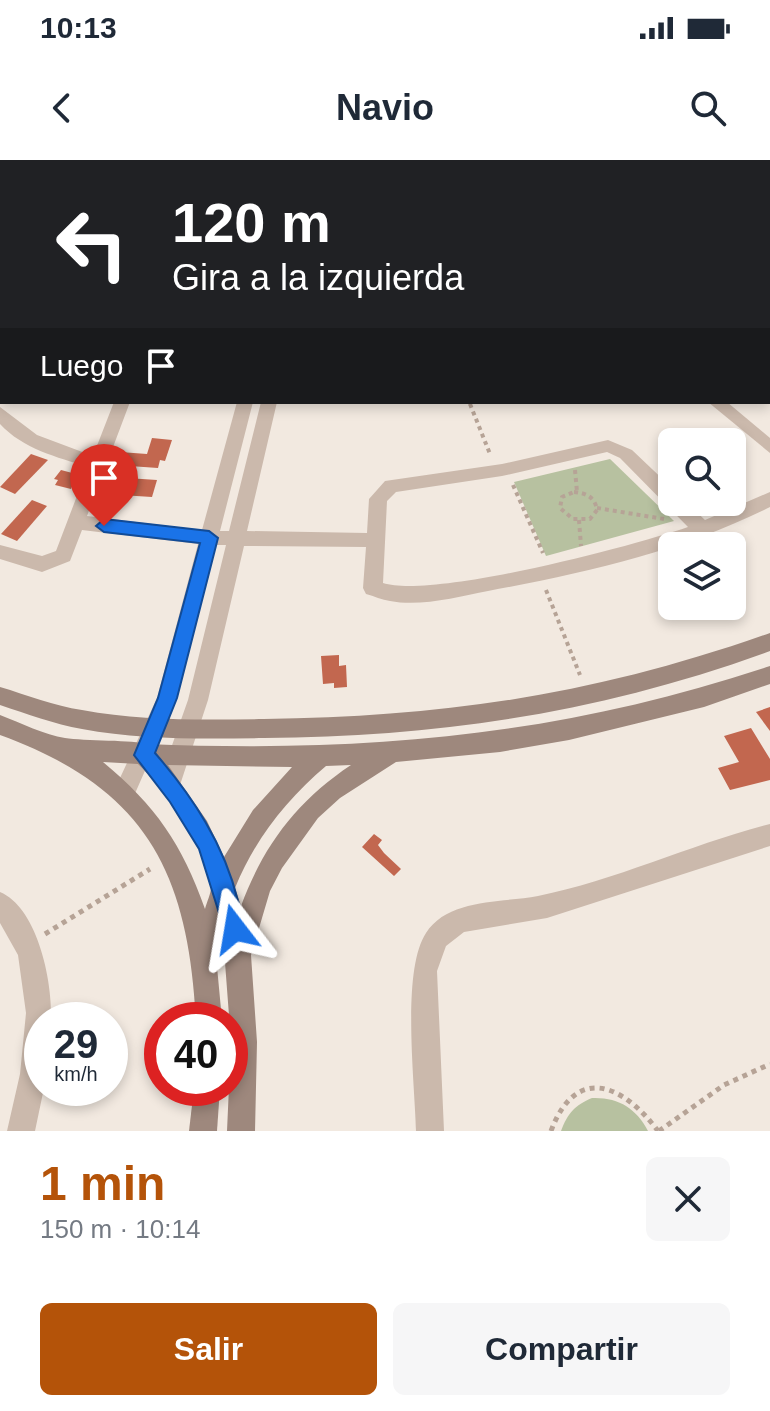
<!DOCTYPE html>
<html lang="es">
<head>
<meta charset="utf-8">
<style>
	:root { --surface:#fff; --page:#f6f6f7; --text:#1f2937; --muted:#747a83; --accent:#b45309 }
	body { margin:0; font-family:Arial,sans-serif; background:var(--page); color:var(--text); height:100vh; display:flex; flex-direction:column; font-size:30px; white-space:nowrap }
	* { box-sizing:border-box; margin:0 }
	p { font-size:26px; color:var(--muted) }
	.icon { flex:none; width:44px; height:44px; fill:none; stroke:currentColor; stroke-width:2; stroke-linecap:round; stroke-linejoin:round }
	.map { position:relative; height:971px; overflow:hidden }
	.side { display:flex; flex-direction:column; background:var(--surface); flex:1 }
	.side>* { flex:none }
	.guide { position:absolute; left:0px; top:0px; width:770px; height:244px; box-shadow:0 4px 12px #0003; background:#202124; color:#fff; overflow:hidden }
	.tools { position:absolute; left:658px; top:268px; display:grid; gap:16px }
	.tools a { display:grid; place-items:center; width:88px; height:88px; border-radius:12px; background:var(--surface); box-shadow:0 4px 12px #0003; font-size:40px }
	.speed { position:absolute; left:24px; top:842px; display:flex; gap:16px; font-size:40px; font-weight:700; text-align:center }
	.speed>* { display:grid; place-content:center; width:104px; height:104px; border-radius:50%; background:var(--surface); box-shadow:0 4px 12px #0003; line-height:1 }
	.speed small { font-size:20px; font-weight:400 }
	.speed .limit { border:12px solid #d22; background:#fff; color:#111 }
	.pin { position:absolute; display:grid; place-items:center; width:68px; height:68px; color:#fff; margin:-82px -34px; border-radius:50% 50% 50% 0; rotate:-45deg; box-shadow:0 0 8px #0007 }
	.pin .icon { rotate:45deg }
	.me { position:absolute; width:88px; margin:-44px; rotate:346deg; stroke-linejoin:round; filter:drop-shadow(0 0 6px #0008) }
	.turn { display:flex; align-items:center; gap:28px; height:168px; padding:0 40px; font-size:36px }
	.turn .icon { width:104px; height:104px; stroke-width:2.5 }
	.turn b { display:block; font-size:56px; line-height:68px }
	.then { display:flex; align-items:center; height:76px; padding:0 40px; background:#0003; gap:16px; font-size:30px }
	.round { display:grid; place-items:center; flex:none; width:84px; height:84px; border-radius:12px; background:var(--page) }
	.headline { display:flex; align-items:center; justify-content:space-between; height:136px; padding:0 40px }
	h1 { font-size:48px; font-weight:800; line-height:60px; color:var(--accent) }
	.cta { display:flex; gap:16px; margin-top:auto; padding:16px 40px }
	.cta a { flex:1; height:92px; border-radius:12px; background:var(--accent); color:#fff; font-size:32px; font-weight:800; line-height:92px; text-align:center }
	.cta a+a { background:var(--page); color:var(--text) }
	.status { display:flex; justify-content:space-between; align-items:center; height:56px; padding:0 40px; background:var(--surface); direction:ltr }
	.status svg { height:22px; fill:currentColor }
	header { display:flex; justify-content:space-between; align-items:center; height:104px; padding:0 40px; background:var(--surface); font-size:36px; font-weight:800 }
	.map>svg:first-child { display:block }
</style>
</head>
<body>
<div class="status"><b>10:13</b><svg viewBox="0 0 49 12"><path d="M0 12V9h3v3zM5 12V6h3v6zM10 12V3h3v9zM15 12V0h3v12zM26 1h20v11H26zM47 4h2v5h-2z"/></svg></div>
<header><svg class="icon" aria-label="back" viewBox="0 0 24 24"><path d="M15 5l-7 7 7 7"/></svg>Navio<svg class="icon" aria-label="search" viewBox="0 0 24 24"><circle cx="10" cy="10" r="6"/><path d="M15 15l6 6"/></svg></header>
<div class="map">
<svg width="770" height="971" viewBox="0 0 770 971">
	<rect width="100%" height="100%" fill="#f2e9e0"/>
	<g fill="#b7c1a0">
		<path d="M 610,299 L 674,361 L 546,396 L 514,322 Z"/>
		<path d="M 592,938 C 618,937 636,948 648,971 L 561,971 C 567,954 575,945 592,938 Z"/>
	</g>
	<g fill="#c2674f">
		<path d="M 152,278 L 172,280 L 165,301 L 160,300 L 158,308 L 115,305 L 120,292 L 147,294 Z"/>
		<path d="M 31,294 L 48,300 L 15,334 L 0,327 Z"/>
		<path d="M 61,310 L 76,314 L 71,329 L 55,325 L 58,320 L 54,319 Z"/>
		<path d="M 112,317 L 157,320 L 152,337 L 105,334 Z"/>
		<path d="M 32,340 L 47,346 L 17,381 L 1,374 Z"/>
		<path d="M 339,495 L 339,506 L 346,505 L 347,527 L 334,528 L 334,523 L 323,524 L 321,496 Z"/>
		<path d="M 770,547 L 770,571 L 756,552 Z"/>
		<path d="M 751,568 L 770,599 L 770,620 L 730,630 L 718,608 L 739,602 L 724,576 Z"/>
		<path d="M 374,674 L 382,680 L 378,685 L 384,693 L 401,709 L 394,716 L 362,687 Z"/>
	</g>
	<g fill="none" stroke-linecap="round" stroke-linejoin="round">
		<g stroke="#b6a396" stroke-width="3" stroke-dasharray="3 3" stroke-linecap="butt">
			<path d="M 698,0 L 701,2"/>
			<path d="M 469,242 L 471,246"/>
		</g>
		<g stroke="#b6a396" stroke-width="4" stroke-dasharray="4 4" stroke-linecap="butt">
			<path d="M 470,244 L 490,294"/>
			<path d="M 575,310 L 577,332"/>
			<path d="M 513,325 L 543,393"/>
			<path d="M 574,332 C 586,333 595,337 597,350 L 590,359 L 573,359 L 560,348 L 562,337 Z"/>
			<path d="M 597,348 L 664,359"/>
			<path d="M 579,360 L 581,386"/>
			<path d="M 546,430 L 580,515"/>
		</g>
		<g stroke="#b6a396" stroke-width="5" stroke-dasharray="5 5" stroke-linecap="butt">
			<path d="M 45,774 L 150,709"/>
			<path d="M 551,971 C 576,904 623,924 658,971"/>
			<path d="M 659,971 L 724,925 L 770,904"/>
		</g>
		<g fill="#cbb9ac" fill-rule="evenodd">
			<path d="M 111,0 L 124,0 L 125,2 L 112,2 Z"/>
			<rect x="617" y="0" width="12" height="2"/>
			<path d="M 722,0 L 742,0 L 743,2 L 723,2 Z"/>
			<path d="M 768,5 L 770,6 L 770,14 L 768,13 Z"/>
			<rect x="768" y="63" width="2" height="9"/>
			<path d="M 768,169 L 770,170 L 770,181 L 768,180 Z"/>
			<path d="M 0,192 L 2,192 L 0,205 Z"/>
			<path d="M 114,242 L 130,242 L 87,356 L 202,370 L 237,242 L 253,242 L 220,371 L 229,371 L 261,242 L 277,242 L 247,371 L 367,373 L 369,339 L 385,321 L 502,304 L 608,280 L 632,290 L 672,328 L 672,342 L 686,342 L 705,360 L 770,332 L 770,347 C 682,391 584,413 488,431 C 458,437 420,447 390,441 C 382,440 374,436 366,434 L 363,428 L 366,387 L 244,386 L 208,540 L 180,625 L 177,632 L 169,635 L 161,632 L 158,625 L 188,540 L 226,385 L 216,385 L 177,538 L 133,638 L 125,642 L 117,638 L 114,631 L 157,538 L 198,384 L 82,370 L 70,401 L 42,412 L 0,399 L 0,385 L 42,396 L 56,391 L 88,307 C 57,297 23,289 0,264 L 0,247 L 37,275 L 93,296 ZM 607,292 L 620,298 L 688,367 C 633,386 433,439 383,423 L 387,341 L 396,332 L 502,316 Z"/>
			<path d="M 708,242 L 727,242 L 770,278 L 770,293 Z"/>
			<path d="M 770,664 L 770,686 L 547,758 L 464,772 L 446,786 L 437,811 L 444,971 L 416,971 C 415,923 401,811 426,773 C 448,738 502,743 538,736 C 617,720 692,684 770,664 Z"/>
			<path d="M 0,732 C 38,748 53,823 51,860 L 42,860 L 44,928 L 35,971 L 7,971 L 20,914 L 26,853 L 18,795 L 0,763 Z"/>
		</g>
		<g fill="#9e887d" fill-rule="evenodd">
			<rect x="0" y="27" width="2" height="8"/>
			<path d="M 770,473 L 770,491 C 603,552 441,577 264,578 C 203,579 141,580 82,569 C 54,564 27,554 0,545 L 0,527 C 27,535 54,546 82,550 C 141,561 203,560 264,559 C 446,557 598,534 770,473 Z"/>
			<path d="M 770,506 L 770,524 L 704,547 L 569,580 L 500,592 L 396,602 L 340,638 L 318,658 L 282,708 L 270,731 L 251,795 L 257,882 L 255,971 L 227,971 L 231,882 L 223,776 L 216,796 L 222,860 L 196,860 C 188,710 145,628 0,575 L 0,555 C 21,563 45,575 65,578 C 83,581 136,580 146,584 C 367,593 560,576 770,506 ZM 103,602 L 138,604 C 166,631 204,685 211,724 C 212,732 207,741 205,749 C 182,684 156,646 103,602 ZM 168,605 L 292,607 L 253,650 L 224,697 L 207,661 ZM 326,606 L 351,605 C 297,641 263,686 241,746 L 235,728 C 255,679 286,640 326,606 Z"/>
			<path d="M 194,928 L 220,928 L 217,971 L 189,971 Z"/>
		</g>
	</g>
	<path fill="#1a73e8" stroke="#114b97" stroke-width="2" d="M 104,359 L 209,371 L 218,378 L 177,538 L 155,593 C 193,637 224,684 238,741 C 242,753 248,765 243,777 L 235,780 L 227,777 L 224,769 L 199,689 L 170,642 L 134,595 L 158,538 L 200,383 L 104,372 L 96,366 Z"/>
</svg>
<div class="tools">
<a><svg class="icon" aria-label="search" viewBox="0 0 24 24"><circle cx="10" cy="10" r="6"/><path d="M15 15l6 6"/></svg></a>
<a><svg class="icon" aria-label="layers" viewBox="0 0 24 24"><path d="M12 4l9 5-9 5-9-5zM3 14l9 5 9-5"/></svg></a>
</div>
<div class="speed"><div>29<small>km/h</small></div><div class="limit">40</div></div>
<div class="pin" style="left:104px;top:366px;background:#d93025"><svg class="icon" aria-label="arrive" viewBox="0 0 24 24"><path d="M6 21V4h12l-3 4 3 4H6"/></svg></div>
<svg class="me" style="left:235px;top:769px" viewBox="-20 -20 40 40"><path d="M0-17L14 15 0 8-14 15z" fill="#1a73e8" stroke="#fff" stroke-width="4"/></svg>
<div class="guide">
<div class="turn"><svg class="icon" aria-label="left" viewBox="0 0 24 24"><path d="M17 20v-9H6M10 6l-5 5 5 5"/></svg><div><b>120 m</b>Gira a la izquierda</div></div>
<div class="then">Luego<svg class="icon" aria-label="arrive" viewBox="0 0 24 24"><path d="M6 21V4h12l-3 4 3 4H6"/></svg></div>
</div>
</div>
<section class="side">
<div class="headline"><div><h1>1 min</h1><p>150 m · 10:14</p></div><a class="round"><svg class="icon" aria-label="close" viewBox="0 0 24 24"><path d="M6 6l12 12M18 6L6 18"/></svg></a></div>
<div class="cta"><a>Salir</a><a>Compartir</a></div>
</section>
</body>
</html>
